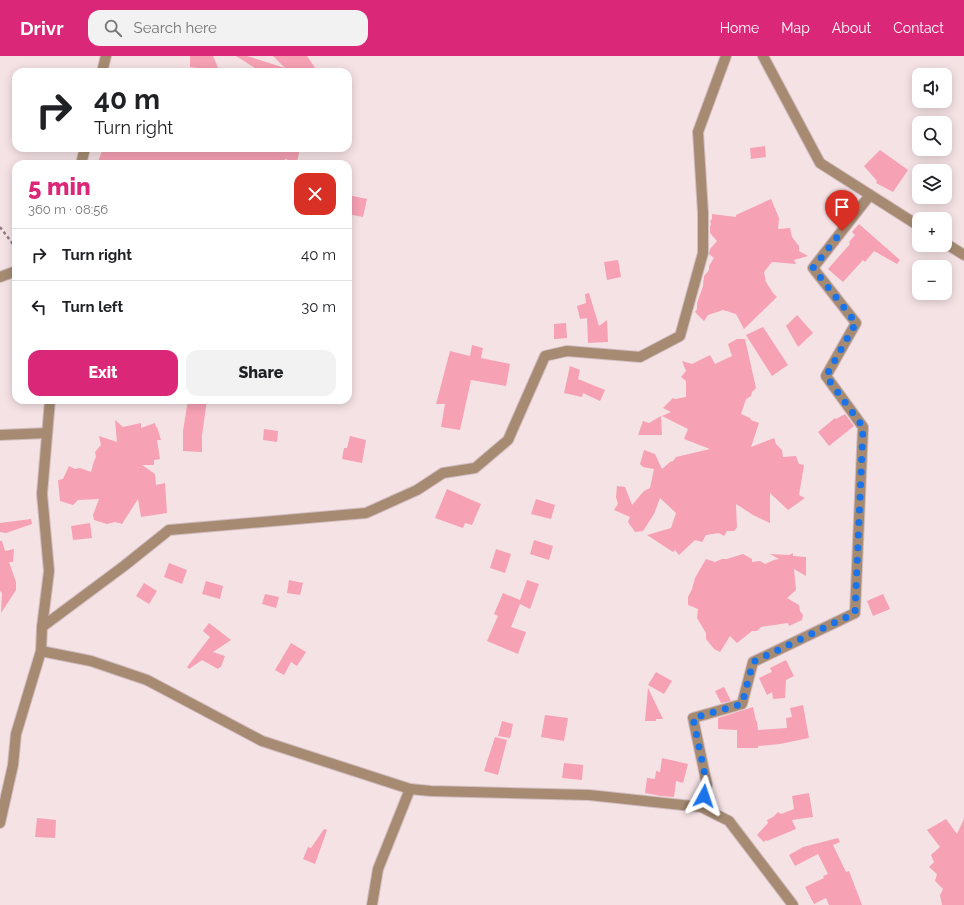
<!DOCTYPE html>
<html lang="en">
<head>
<meta charset="utf-8">
<style>
	:root { --surface:#fff; --page:#f2f2f2; --text:#202124; --muted:#757577; --line:#e0e0e0; --accent:#db2777 }
	body { margin:0; font-family:Raleway,sans-serif; background:var(--page); color:var(--text); height:100vh; display:flex; flex-direction:column; font-size:15px; white-space:nowrap }
	* { box-sizing:border-box; margin:0 }
	p { font-size:13px; color:var(--muted) }
	.icon { flex:none; width:22px; height:22px; fill:none; stroke:currentColor; stroke-width:2; stroke-linecap:round; stroke-linejoin:round }
	.map { position:relative; flex:1; overflow:hidden }
	.details { position:absolute; left:12px; top:104px; width:340px; height:244px; display:flex; flex-direction:column; background:var(--surface); border-radius:12px; box-shadow:0 2px 10px #0003 }
	.details>* { flex:none }
	.banner { position:absolute; left:12px; top:12px; width:340px; height:84px; border-radius:12px; box-shadow:0 2px 10px #0003; background:#fff; color:var(--text); overflow:hidden }
	.controls { position:absolute; left:912px; top:12px; display:grid; gap:8px }
	.controls a { display:grid; place-items:center; width:40px; height:40px; border-radius:8px; background:var(--surface); box-shadow:0 2px 10px #0003; font-size:20px }
	.pin { position:absolute; display:grid; place-items:center; width:34px; height:34px; color:#fff; margin:-41px -17px; border-radius:50% 50% 50% 0; rotate:-45deg; box-shadow:0 0 4px #0007 }
	.pin .icon { rotate:45deg }
	.me { position:absolute; width:44px; margin:-22px; rotate:5deg; stroke-linejoin:round; filter:drop-shadow(0 0 3px #0008) }
	.turn { display:flex; align-items:center; gap:14px; height:84px; padding:0 16px; font-size:18px }
	.turn .icon { width:52px; height:52px; stroke-width:2.5 }
	.turn b { display:block; font-size:28px; line-height:34px }
	.round { display:grid; place-items:center; flex:none; width:42px; height:42px; border-radius:12px; background:var(--page) }
	.overview { display:flex; align-items:center; justify-content:space-between; height:68px; padding:0 16px }
	h1 { font-size:24px; font-weight:800; line-height:30px; color:var(--accent) }
	.cta { display:flex; gap:8px; margin-top:auto; padding:8px 16px }
	.cta a { flex:1; height:46px; border-radius:12px; background:var(--accent); color:#fff; font-size:16px; font-weight:800; line-height:46px; text-align:center }
	.cta a+a { background:var(--page); color:var(--text) }
	ul { padding:0; list-style:none }
	li { display:flex; align-items:center; gap:12px; height:52px; padding:0 16px; border-top:1px solid var(--line) }
	li div { flex:1 }
	li b { display:block; font-size:15px }
	li em { font-style:normal }
	header { display:flex; align-items:center; gap:24px; box-sizing:border-box; height:56px; padding:0 20px; background:var(--accent); color:#fff }
	header strong { font-size:19px }
	nav { display:flex; gap:22px; margin-inline-start:auto; font-size:14px }
	.search { width:280px; height:36px; background:var(--page); display:flex; align-items:center; gap:10px; box-sizing:border-box; padding:0 14px; border-radius:12px; color:var(--muted); font-size:15px }
	.map>svg:first-child { display:block }
</style>
</head>
<body>
<header>
<strong>Drivr</strong>
<div class="search"><svg class="icon" aria-label="search" viewBox="0 0 24 24"><circle cx="10" cy="10" r="6"/><path d="M15 15l6 6"/></svg>Search here</div>
<nav><a>Home</a><a>Map</a><a>About</a><a>Contact</a></nav>
</header>
<div class="map">
<svg width="964" height="849" viewBox="0 0 964 849">
	<rect width="100%" height="100%" fill="#f5e2e5"/>
	<g fill="#f6a1b4">
		<path d="M 190,0 L 213,0 L 220,16 L 190,11 Z"/>
		<path d="M 236,0 L 247,0 L 285,12 L 273,0 L 307,0 L 315,12 L 309,16 L 261,16 Z"/>
		<path d="M 765,90 L 766,101 L 751,103 L 750,92 Z"/>
		<path d="M 103,92 L 300,92 L 297,106 L 285,103 L 284,108 L 223,108 L 213,107 L 212,108 L 103,108 L 98,106 Z"/>
		<path d="M 880,94 L 908,114 L 893,136 L 876,127 L 877,125 L 864,110 Z"/>
		<path d="M 348,139 L 367,143 L 363,161 L 348,158 Z"/>
		<path d="M 771,143 L 779,162 L 778,173 L 790,172 L 792,181 L 799,190 L 799,195 L 808,200 L 794,204 L 796,208 L 772,206 L 764,216 L 766,226 L 773,237 L 777,241 L 744,273 L 736,258 L 723,254 L 708,259 L 704,265 L 695,256 L 697,253 L 697,247 L 703,230 L 704,220 L 709,214 L 709,210 L 714,202 L 709,198 L 710,193 L 717,185 L 710,177 L 710,171 L 711,168 L 710,165 L 712,163 L 712,158 L 736,161 L 736,159 Z"/>
		<path d="M 859,168 L 900,204 L 897,208 L 874,195 L 865,206 L 863,204 L 843,226 L 828,213 L 850,188 L 849,186 L 855,179 L 852,176 Z"/>
		<path d="M 618,204 L 621,221 L 607,224 L 604,206 Z"/>
		<path d="M 589,237 L 599,270 L 607,264 L 608,286 L 588,287 L 587,262 L 580,263 L 577,250 L 586,247 L 585,238 Z"/>
		<path d="M 797,259 L 813,277 L 798,291 L 786,270 Z"/>
		<path d="M 566,267 L 567,282 L 554,283 L 554,268 Z"/>
		<path d="M 763,271 L 788,309 L 772,320 L 746,279 Z"/>
		<path d="M 737,283 L 745,283 L 756,332 L 752,336 L 751,340 L 746,343 L 741,358 L 750,362 L 751,364 L 759,367 L 751,391 L 774,382 L 776,388 L 782,394 L 783,401 L 796,400 L 799,408 L 804,409 L 799,439 L 805,442 L 788,454 L 770,437 L 770,467 L 753,459 L 736,448 L 737,471 L 736,473 L 734,475 L 727,475 L 724,480 L 719,477 L 706,479 L 702,486 L 695,484 L 679,499 L 675,494 L 673,496 L 647,479 L 671,472 L 676,457 L 660,442 L 654,458 L 643,475 L 635,476 L 628,466 L 630,461 L 614,454 L 618,448 L 616,441 L 617,430 L 625,431 L 632,449 L 644,435 L 650,432 L 654,413 L 643,411 L 640,408 L 644,394 L 655,398 L 662,413 L 670,406 L 673,405 L 676,401 L 710,393 L 684,383 L 688,373 L 662,360 L 671,356 L 663,352 L 673,342 L 675,343 L 686,341 L 686,325 L 681,321 L 686,315 L 682,305 L 692,308 L 710,299 L 715,308 L 732,300 L 728,288 Z"/>
		<path d="M 472,289 L 483,292 L 481,302 L 510,308 L 506,330 L 471,324 L 460,374 L 441,371 L 445,348 L 436,348 L 450,295 L 470,300 Z"/>
		<path d="M 570,310 L 580,314 L 578,323 L 605,334 L 600,345 L 583,337 L 582,341 L 564,337 Z"/>
		<path d="M 188,344 L 207,344 L 202,379 L 202,396 L 183,395 L 183,375 Z"/>
		<path d="M 845,358 L 854,370 L 829,390 L 818,376 L 835,362 L 836,363 Z"/>
		<path d="M 661,360 L 662,379 L 638,379 L 643,365 L 649,367 Z"/>
		<path d="M 115,364 L 123,371 L 141,367 L 141,372 L 155,367 L 156,371 L 157,371 L 161,384 L 157,384 L 160,403 L 154,404 L 154,409 L 142,409 L 155,418 L 156,429 L 165,427 L 167,457 L 141,461 L 138,443 L 122,468 L 115,466 L 107,468 L 94,464 L 93,459 L 99,443 L 78,444 L 73,449 L 60,445 L 58,424 L 63,423 L 69,410 L 75,413 L 80,412 L 91,416 L 94,405 L 96,401 L 95,396 L 101,389 L 99,380 L 117,386 Z"/>
		<path d="M 264,373 L 278,375 L 277,386 L 263,384 Z"/>
		<path d="M 350,380 L 366,384 L 362,407 L 342,403 L 344,392 L 347,392 Z"/>
		<path d="M 447,433 L 481,448 L 472,469 L 465,467 L 463,472 L 435,462 Z"/>
		<path d="M 536,443 L 555,449 L 551,463 L 531,458 Z"/>
		<path d="M 31,463 L 32,468 L 6,477 L 0,476 L 0,467 Z"/>
		<path d="M 90,467 L 92,482 L 73,484 L 71,470 Z"/>
		<path d="M 534,484 L 553,490 L 549,504 L 530,498 Z"/>
		<path d="M 0,485 L 2,485 L 5,495 L 14,493 L 13,506 L 9,506 L 16,526 L 16,534 L 1,557 L 2,537 L 0,535 Z"/>
		<path d="M 496,493 L 511,498 L 505,517 L 490,512 Z"/>
		<path d="M 793,497 L 793,500 L 806,501 L 806,520 L 794,513 L 796,534 L 787,542 L 799,549 L 800,555 L 803,559 L 802,564 L 789,570 L 788,567 L 761,571 L 757,575 L 752,575 L 737,587 L 730,580 L 720,596 L 714,593 L 706,583 L 706,577 L 697,562 L 698,553 L 688,549 L 688,541 L 692,533 L 695,522 L 706,503 L 715,506 L 722,503 L 727,503 L 743,498 L 752,503 L 752,506 L 760,505 L 765,508 L 774,504 L 779,503 L 770,498 L 789,499 Z"/>
		<path d="M 169,507 L 187,514 L 182,528 L 164,521 Z"/>
		<path d="M 289,524 L 303,527 L 300,539 L 287,537 Z"/>
		<path d="M 527,524 L 539,528 L 530,553 L 520,548 L 511,571 L 526,576 L 518,598 L 487,585 L 498,560 L 494,558 L 503,537 L 520,544 Z"/>
		<path d="M 206,525 L 223,530 L 220,543 L 202,538 Z"/>
		<path d="M 144,527 L 157,535 L 149,548 L 136,540 Z"/>
		<path d="M 265,538 L 279,541 L 276,552 L 262,548 Z"/>
		<path d="M 883,538 L 890,553 L 873,560 L 867,545 Z"/>
		<path d="M 209,567 L 231,584 L 213,596 L 225,600 L 221,611 L 220,611 L 218,613 L 202,604 L 189,613 L 187,611 L 210,581 L 203,575 Z"/>
		<path d="M 291,587 L 306,596 L 297,610 L 291,606 L 284,619 L 275,614 Z"/>
		<path d="M 786,604 L 794,620 L 786,624 L 785,642 L 773,643 L 772,636 L 767,639 L 759,622 L 772,616 L 770,612 Z"/>
		<path d="M 656,616 L 672,625 L 664,638 L 648,629 Z"/>
		<path d="M 724,631 L 731,645 L 721,647 L 715,635 Z"/>
		<path d="M 648,632 L 663,663 L 656,663 L 656,665 L 645,665 Z"/>
		<path d="M 803,649 L 809,682 L 780,688 L 758,690 L 758,692 L 737,692 L 737,674 L 718,673 L 718,662 L 753,651 L 756,665 L 757,665 L 758,674 L 787,672 L 786,662 L 792,661 L 790,652 Z"/>
		<path d="M 545,659 L 568,662 L 564,685 L 541,681 Z"/>
		<path d="M 502,665 L 513,668 L 510,682 L 498,680 Z"/>
		<path d="M 495,681 L 507,684 L 498,719 L 484,715 Z"/>
		<path d="M 662,702 L 688,708 L 683,727 L 676,725 L 674,741 L 661,740 L 645,737 L 647,722 L 655,723 L 656,715 L 660,716 Z"/>
		<path d="M 564,707 L 583,709 L 582,724 L 562,722 Z"/>
		<path d="M 809,737 L 813,761 L 792,764 L 796,773 L 767,785 L 766,784 L 764,786 L 757,779 L 768,767 L 767,764 L 773,761 L 778,756 L 781,758 L 794,753 L 792,740 Z"/>
		<path d="M 37,762 L 56,764 L 55,782 L 35,781 Z"/>
		<path d="M 946,763 L 957,778 L 964,763 L 964,849 L 942,849 L 940,839 L 943,833 L 935,825 L 937,818 L 929,811 L 934,806 L 931,799 L 940,791 L 927,774 Z"/>
		<path d="M 324,773 L 327,774 L 315,808 L 303,803 L 308,791 L 311,792 Z"/>
		<path d="M 838,782 L 840,786 L 833,789 L 846,816 L 849,815 L 862,849 L 829,849 L 826,842 L 814,848 L 805,831 L 824,822 L 823,820 L 828,818 L 818,798 L 795,810 L 789,799 L 803,791 Z"/>
	</g>
	<g fill="none" stroke-linecap="round" stroke-linejoin="round">
		<g stroke="#d2bdc1" stroke-width="12">
			<g id="street">
				<path d="M 763,0 L 820,107 L 919,170"/>
				<path d="M 102,16 L 106,0"/>
				<path d="M 81,108 L 85,92"/>
				<path d="M 945,187 L 964,199"/>
				<path d="M 0,221 L 16,215"/>
				<path d="M 0,379 L 47,377"/>
				<path d="M 42,571 L 124,510 L 169,474 L 366,457 L 417,434 L 443,417 L 475,412 L 508,384 L 545,300 L 567,295 L 640,301 L 680,280 L 703,197 L 703,157 L 698,76 L 726,0"/>
				<path d="M 41,595 L 91,605 L 147,624 L 262,685 L 410,733 L 378,813 L 372,849"/>
				<path d="M 410,733 L 431,735 L 589,739 L 701,751 L 729,765 L 793,849"/>
				<path d="M 701,751 L 707,729 L 693,662 L 742,648 L 753,606 L 855,557 L 863,371 L 826,320 L 856,267 L 813,212 L 870,139"/>
				<path d="M 0,767 L 13,709 L 16,678 L 41,595 L 42,571 L 49,515 L 42,438 L 50,344"/>
			</g>
		</g>
		<path stroke="#957b81" stroke-width="2.5" stroke-dasharray="3 3" stroke-linecap="butt" d="M 0,171 L 16,192"/>
		<use href="#street" stroke="#a68b72" stroke-width="10"/>
	</g>
	<g fill="none" stroke-linecap="round" stroke-linejoin="round">
		<path stroke="#1a73e8" stroke-width="7" stroke-dasharray="0 12.6" d="M 704,740 L 707,729 L 693,662 L 742,648 L 753,606 L 855,557 L 863,371 L 826,320 L 856,267 L 813,212 L 842,175"/>
	</g>
</svg>
<div class="controls">
<a><svg class="icon" aria-label="sound" viewBox="0 0 24 24"><path d="M4 9h4l5-4v14l-5-4H4zM17 9q2 3 0 6"/></svg></a>
<a><svg class="icon" aria-label="search" viewBox="0 0 24 24"><circle cx="10" cy="10" r="6"/><path d="M15 15l6 6"/></svg></a>
<a><svg class="icon" aria-label="layers" viewBox="0 0 24 24"><path d="M12 4l9 5-9 5-9-5zM3 14l9 5 9-5"/></svg></a>
<a>+</a>
<a>−</a>
</div>
<div class="pin" style="left:842px;top:175px;background:#d93025"><svg class="icon" aria-label="arrive" viewBox="0 0 24 24"><path d="M6 21V4h12l-3 4 3 4H6"/></svg></div>
<svg class="me" style="left:704px;top:740px" viewBox="-20 -20 40 40"><path d="M0-17L14 15 0 8-14 15z" fill="#1a73e8" stroke="#fff" stroke-width="4"/></svg>
<div class="banner">
<div class="turn"><svg class="icon" aria-label="right" viewBox="0 0 24 24"><path d="M7 20v-9h11M14 6l5 5-5 5"/></svg><div><b>40 m</b>Turn right</div></div>
</div>
<section class="details">
<div class="overview"><div><h1>5 min</h1><p>360 m · 08:56</p></div><a class="round" style="background:#d93025;color:#fff"><svg class="icon" aria-label="close" viewBox="0 0 24 24"><path d="M6 6l12 12M18 6L6 18"/></svg></a></div>
<ul>
<li><svg class="icon" aria-label="right" viewBox="0 0 24 24"><path d="M7 20v-9h11M14 6l5 5-5 5"/></svg><div><b>Turn right</b></div><em>40 m</em></li>
<li><svg class="icon" aria-label="left" viewBox="0 0 24 24"><path d="M17 20v-9H6M10 6l-5 5 5 5"/></svg><div><b>Turn left</b></div><em>30 m</em></li>
</ul>
<div class="cta"><a>Exit</a><a>Share</a></div>
</section>
</div>
</body>
</html>
